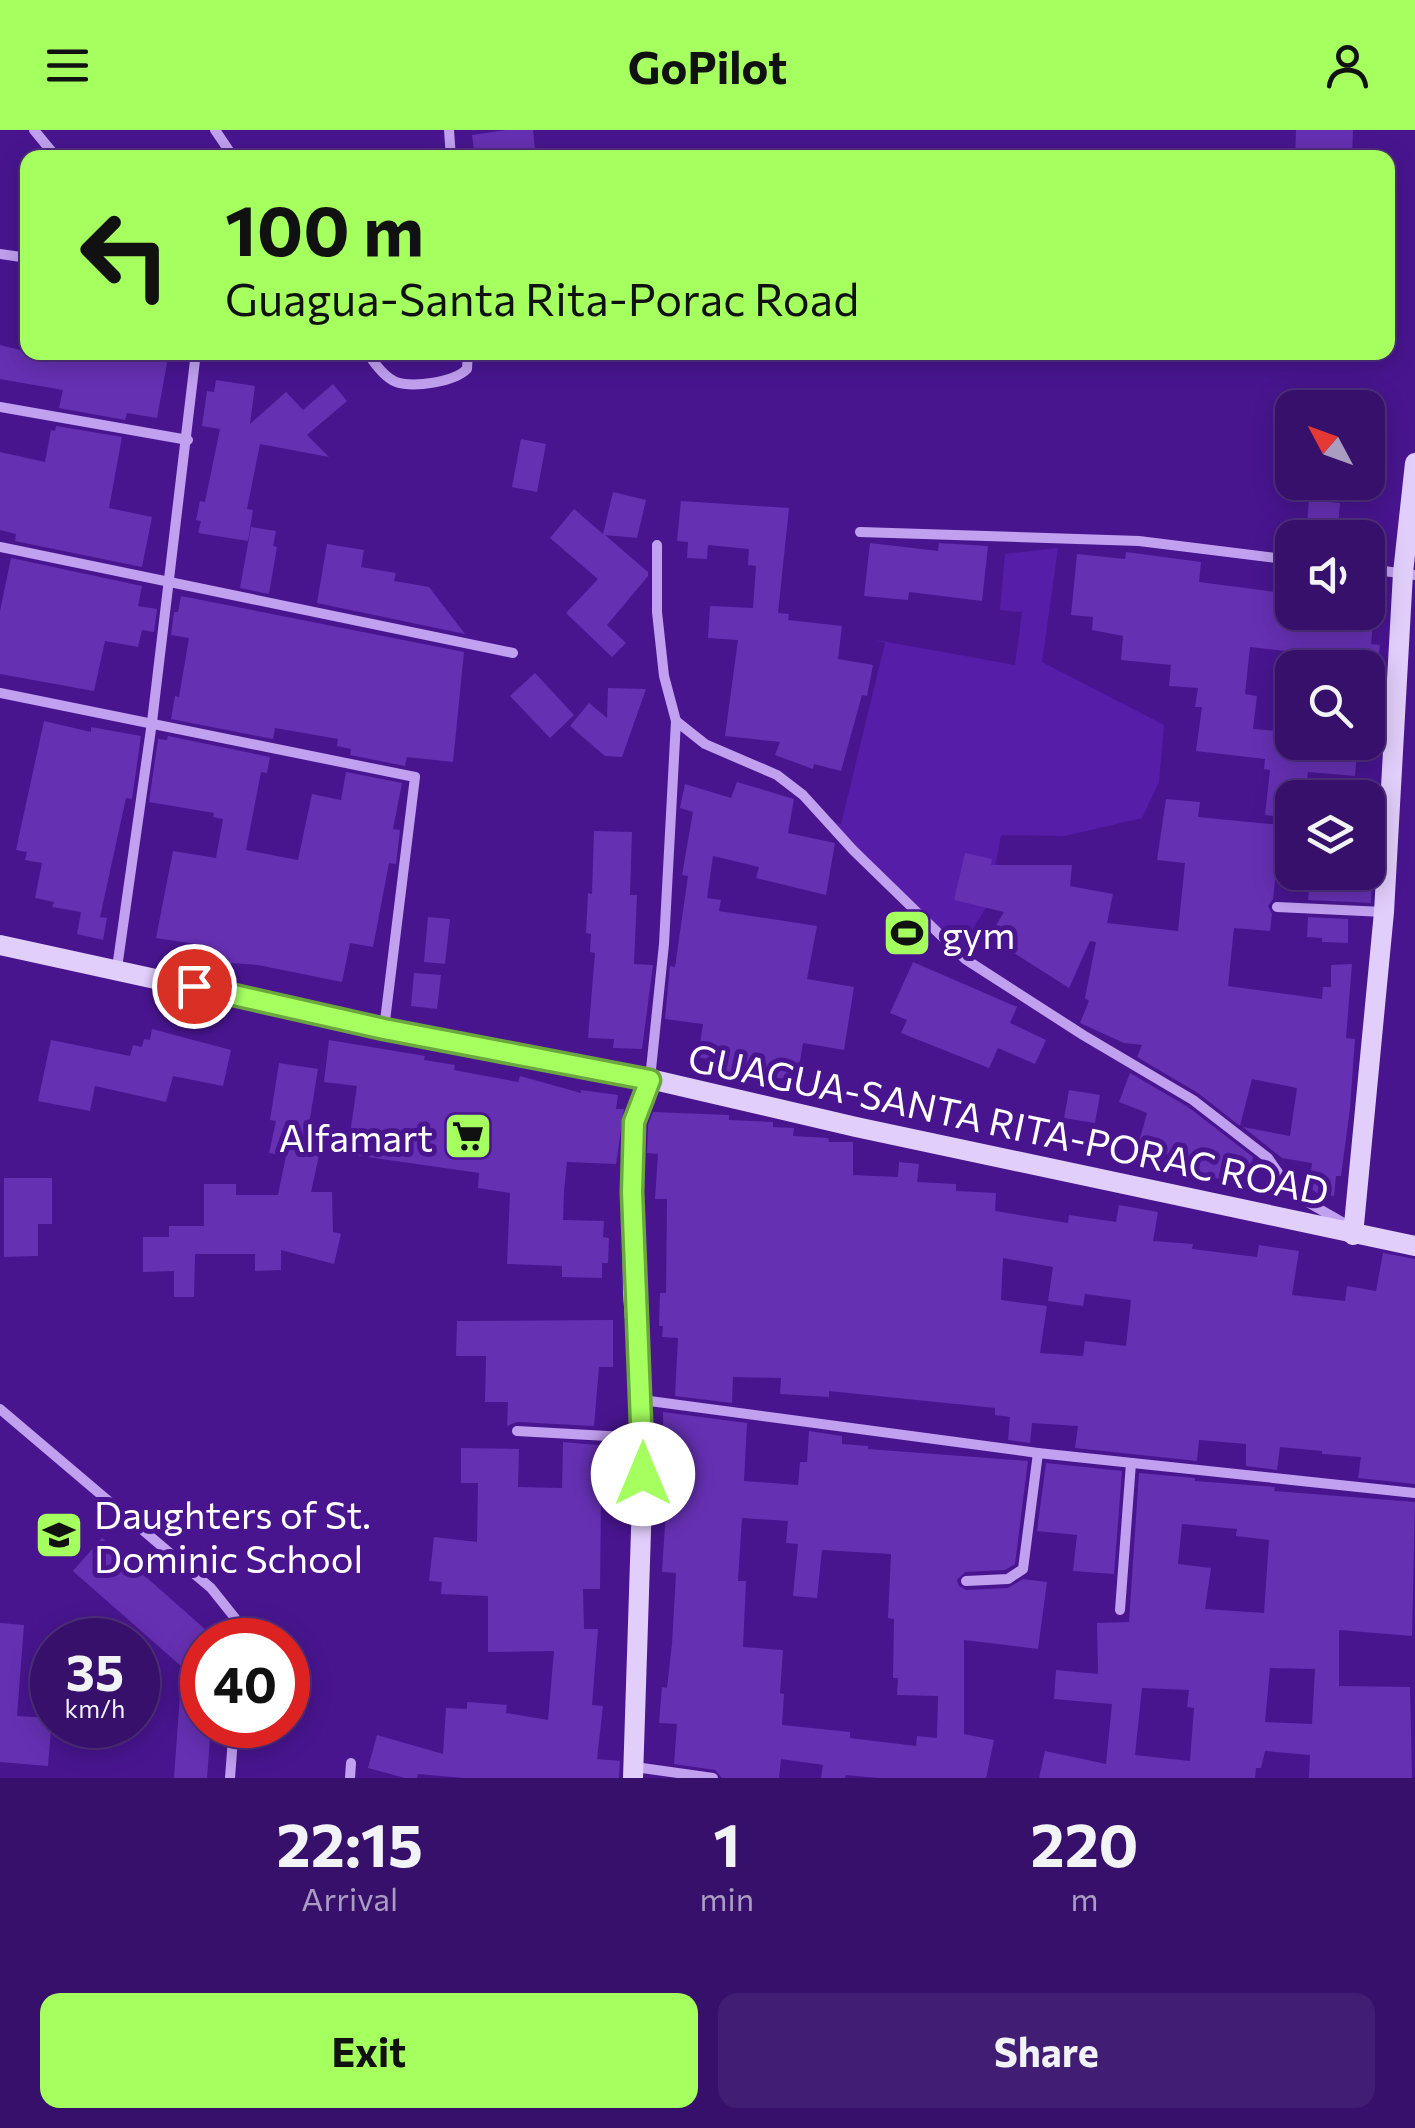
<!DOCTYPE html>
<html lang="en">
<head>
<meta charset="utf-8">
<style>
	:root { --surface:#36106b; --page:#411e73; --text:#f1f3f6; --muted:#aa9dc1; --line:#50307e; --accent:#a4ff5f }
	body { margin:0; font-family:Commissioner,sans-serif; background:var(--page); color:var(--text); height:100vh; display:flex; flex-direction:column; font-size:38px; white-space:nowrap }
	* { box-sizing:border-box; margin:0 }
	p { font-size:32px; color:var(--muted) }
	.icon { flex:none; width:55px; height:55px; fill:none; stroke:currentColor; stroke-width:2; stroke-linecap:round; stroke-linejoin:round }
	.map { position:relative; height:1648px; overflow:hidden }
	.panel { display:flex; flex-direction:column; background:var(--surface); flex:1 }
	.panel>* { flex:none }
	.banner { position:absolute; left:20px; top:20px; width:1375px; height:210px; border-radius:20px; box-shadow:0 5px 25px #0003,0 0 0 2px var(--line); background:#a4ff5f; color:#111; overflow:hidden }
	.needle { width:65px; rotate:311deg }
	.controls { position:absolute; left:1275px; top:260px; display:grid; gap:20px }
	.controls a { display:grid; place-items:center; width:110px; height:110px; border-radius:20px; background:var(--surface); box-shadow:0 5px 25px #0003,0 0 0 2px var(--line); font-size:50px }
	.speed { position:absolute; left:30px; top:1488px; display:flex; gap:20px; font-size:50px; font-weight:700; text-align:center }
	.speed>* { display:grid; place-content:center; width:130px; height:130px; border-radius:50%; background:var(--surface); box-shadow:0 5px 25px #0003,0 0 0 2px var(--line); line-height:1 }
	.speed small { font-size:25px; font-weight:400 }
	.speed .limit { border:15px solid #d22; background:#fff; color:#111 }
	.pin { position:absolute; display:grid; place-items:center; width:85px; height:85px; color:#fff; margin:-42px; border:5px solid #fff; border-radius:50%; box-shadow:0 2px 10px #0007 }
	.me { position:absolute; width:110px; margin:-55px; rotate:0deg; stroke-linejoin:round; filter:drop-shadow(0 0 8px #0008) }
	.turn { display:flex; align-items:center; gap:35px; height:210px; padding:0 40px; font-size:45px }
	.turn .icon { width:130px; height:130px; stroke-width:2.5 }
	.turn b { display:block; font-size:70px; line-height:85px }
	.eta { display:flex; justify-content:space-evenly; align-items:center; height:170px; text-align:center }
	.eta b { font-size:60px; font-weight:700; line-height:70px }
	.primary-button { display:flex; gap:20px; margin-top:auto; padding:20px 40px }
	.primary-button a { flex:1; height:115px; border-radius:20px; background:var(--accent); color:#111; font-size:40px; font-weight:700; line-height:115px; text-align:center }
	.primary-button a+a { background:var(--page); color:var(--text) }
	header { display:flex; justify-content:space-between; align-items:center; height:130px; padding:0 40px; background:var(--accent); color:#111; font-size:45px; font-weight:700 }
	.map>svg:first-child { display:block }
</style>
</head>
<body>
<header><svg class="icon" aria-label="menu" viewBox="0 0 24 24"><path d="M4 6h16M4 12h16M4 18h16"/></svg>GoPilot<svg class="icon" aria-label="person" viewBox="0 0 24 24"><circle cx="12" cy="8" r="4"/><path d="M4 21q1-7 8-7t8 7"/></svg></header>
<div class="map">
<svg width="1415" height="1648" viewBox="0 0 1415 1648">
	<rect width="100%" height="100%" fill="#48158f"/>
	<path fill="#561da9" d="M 1058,418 L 1042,532 L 1164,595 L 1159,652 L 1142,688 L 1065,706 L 1001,705 L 988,774 L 961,819 L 831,692 L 841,694 L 885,513 L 876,510 L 1015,535 L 1022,482 L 1000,480 L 1005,424 Z"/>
	<g fill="#6630b3" fill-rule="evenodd">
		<path d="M 506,0 L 533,0 L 536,28 L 475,28 L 472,5 Z"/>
		<path d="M 1296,0 L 1353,0 L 1352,28 L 1295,28 Z"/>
		<path d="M 0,215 L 28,222 L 169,222 L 157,288 L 127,283 L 125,290 L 59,278 L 63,260 L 0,249 Z"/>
		<path d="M 216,250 L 255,256 L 250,294 L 286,262 L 303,280 L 333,254 L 347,271 L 307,305 L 329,327 L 260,314 L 247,379 L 253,380 L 248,411 L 198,403 L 201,391 L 196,390 L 200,371 L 205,372 L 220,299 L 202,296 L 207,261 L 214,262 Z"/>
		<path d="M 56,296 L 122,307 L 109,378 L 152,387 L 142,437 L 15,411 L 16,404 L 0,400 L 0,322 L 45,332 L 51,300 L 55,301 Z"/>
		<path d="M 521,309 L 546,314 L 537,362 L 512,357 Z"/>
		<path d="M 613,362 L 646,370 L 637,408 L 605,405 L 648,442 L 648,446 L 607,495 L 626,513 L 612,527 L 566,483 L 598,449 L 550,408 L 574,379 L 603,404 Z"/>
		<path d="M 1309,370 L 1340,373 L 1337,407 L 1306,405 Z"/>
		<path d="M 681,371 L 789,378 L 778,483 L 789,484 L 788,490 L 842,496 L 838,529 L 873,535 L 867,566 L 862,565 L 841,641 L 814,634 L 813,639 L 775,625 L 780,612 L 725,606 L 738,510 L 708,508 L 710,476 L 753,478 L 756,436 L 748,435 L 749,419 L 708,415 L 707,429 L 687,428 L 688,412 L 677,411 Z"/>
		<path d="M 251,397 L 276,401 L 273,416 L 277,417 L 269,464 L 240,458 Z"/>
		<path d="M 870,413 L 938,421 L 939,413 L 988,416 L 982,471 L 909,462 L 908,470 L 864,466 Z"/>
		<path d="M 327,414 L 364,420 L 361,437 L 396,443 L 394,451 L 429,457 L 465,504 L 317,473 Z"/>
		<path d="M 1126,422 L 1201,432 L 1199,452 L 1292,464 L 1290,482 L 1374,482 L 1371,514 L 1380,515 L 1377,538 L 1300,538 L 1301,523 L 1250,517 L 1245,564 L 1257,566 L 1253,599 L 1292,602 L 1292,612 L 1358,612 L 1355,646 L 1308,642 L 1305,668 L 1292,668 L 1292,688 L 1265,685 L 1270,640 L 1264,639 L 1265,629 L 1196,621 L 1202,577 L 1195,577 L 1198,558 L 1169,556 L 1171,535 L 1121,530 L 1123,506 L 1092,500 L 1093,487 L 1071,485 L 1077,424 L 1125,429 Z"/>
		<path d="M 11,428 L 142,456 L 138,476 L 157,479 L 154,502 L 142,500 L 138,517 L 105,511 L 94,561 L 0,544 L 0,481 Z"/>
		<path d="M 181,466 L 464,522 L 453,632 L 407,627 L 405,636 L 350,625 L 351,619 L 337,616 L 338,609 L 275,598 L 273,609 L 171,589 L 175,566 L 179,567 L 189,508 L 171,505 L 174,482 L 178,482 Z"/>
		<path d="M 535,543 L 574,585 L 550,608 L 510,566 Z"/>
		<path d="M 608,558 L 646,559 L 622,627 L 605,626 L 570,596 L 589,573 L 607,588 Z"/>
		<path d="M 44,591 L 91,602 L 91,597 L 141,606 L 132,669 L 126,668 L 100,787 L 107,788 L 103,810 L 77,804 L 81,782 L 52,777 L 54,772 L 35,768 L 42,733 L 25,730 L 27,722 L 16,720 Z"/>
		<path d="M 168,606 L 270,627 L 267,643 L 261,642 L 246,720 L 298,730 L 312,664 L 341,670 L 346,642 L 402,653 L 393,699 L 400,700 L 396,734 L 389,733 L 373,817 L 350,813 L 342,852 L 258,835 L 199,831 L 202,815 L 156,808 L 173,721 L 216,728 L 223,689 L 213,687 L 214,683 L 149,672 L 158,609 L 167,610 Z"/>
		<path d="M 737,652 L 794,669 L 788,703 L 835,713 L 826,765 L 756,748 L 759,737 L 713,726 L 707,768 L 721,770 L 719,781 L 817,796 L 807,849 L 854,857 L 844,920 L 803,913 L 797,950 L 711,941 L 713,930 L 698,927 L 703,894 L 665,889 L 670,836 L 675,837 L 688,746 L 682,745 L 693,682 L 680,678 L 685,654 L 731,668 Z"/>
		<path d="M 1166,669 L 1200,672 L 1198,687 L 1281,695 L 1273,769 L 1268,776 L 1272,784 L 1270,801 L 1234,798 L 1228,856 L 1322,869 L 1323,857 L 1331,857 L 1331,835 L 1352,834 L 1346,908 L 1355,909 L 1350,978 L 1341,1046 L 1336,1046 L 1334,1066 L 1318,1064 L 1309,1057 L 1312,1033 L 1282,1028 L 1243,997 L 1290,1006 L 1297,958 L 1252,949 L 1240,996 L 1198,963 L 1137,927 L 1142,915 L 1124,913 L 1080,893 L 1089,871 L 1085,868 L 1096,812 L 1090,811 L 1069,858 L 989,807 L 1004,782 L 954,770 L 965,723 L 992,729 L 991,735 L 1072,735 L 1070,756 L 1113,764 L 1107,793 L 1178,801 L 1185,733 L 1157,730 Z"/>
		<path d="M 594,701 L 632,702 L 630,765 L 637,765 L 634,834 L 653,835 L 642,919 L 613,918 L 614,909 L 588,908 L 595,823 L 590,822 L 591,804 L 586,803 L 588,763 L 592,764 Z"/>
		<path d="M 1310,742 L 1372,742 L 1371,773 L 1308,770 Z"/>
		<path d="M 428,787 L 450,789 L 445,834 L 424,832 Z"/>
		<path d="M 1308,787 L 1348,789 L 1348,813 L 1322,812 L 1322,808 L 1307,807 Z"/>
		<path d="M 913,832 L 1017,877 L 1010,893 L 1046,910 L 1035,934 L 998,918 L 989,938 L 901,903 L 907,890 L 890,883 Z"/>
		<path d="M 414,843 L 441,845 L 437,879 L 411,876 Z"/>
		<path d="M 152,899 L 231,920 L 223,956 L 173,946 L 166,972 L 95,956 L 90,981 L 38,971 L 51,910 L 130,926 L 133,915 L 142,917 L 144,909 L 150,910 Z"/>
		<path d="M 329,910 L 425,926 L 424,930 L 455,935 L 454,940 L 518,952 L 520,946 L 581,963 L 581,960 L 618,965 L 616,979 L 624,979 L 616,1034 L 567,1032 L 564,1061 L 563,1090 L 604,1091 L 603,1107 L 609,1108 L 608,1133 L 602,1133 L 602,1148 L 562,1147 L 562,1136 L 507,1134 L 510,1063 L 478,1058 L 479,1043 L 347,1024 L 357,956 L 324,952 Z"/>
		<path d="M 279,933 L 318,939 L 306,1013 L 321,1016 L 311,1062 L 332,1062 L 333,1102 L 341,1104 L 334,1134 L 281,1120 L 281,1140 L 255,1141 L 255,1124 L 195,1124 L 194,1167 L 174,1167 L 174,1141 L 143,1142 L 143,1107 L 169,1107 L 169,1096 L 204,1096 L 204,1054 L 236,1054 L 236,1065 L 278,1065 L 286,1026 L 269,1023 L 276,991 L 270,990 Z"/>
		<path d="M 1130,943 L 1188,977 L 1253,1027 L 1246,1055 L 1198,1044 L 1200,1033 L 1138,1016 L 1147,983 L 1119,972 Z"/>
		<path d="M 1069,960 L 1100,965 L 1095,993 L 1064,988 Z"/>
		<path d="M 653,982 L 729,985 L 729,990 L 773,992 L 773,997 L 794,998 L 793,1006 L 828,1008 L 829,1012 L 853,1012 L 853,1045 L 898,1047 L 899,1032 L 919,1034 L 917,1052 L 956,1054 L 956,1061 L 996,1063 L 995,1081 L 1068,1093 L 1069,1085 L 1116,1092 L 1119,1075 L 1158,1082 L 1153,1111 L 1193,1114 L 1192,1119 L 1257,1127 L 1259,1115 L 1299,1121 L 1292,1165 L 1345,1171 L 1347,1156 L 1376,1161 L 1383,1123 L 1415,1129 L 1415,1354 L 1358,1348 L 1361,1327 L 1322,1324 L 1322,1321 L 1280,1317 L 1277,1340 L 1246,1336 L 1246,1314 L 1199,1310 L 1197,1331 L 1075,1318 L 1078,1296 L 1032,1293 L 1030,1313 L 1008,1310 L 1010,1287 L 995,1285 L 995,1278 L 829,1261 L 829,1267 L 780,1264 L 781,1248 L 733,1247 L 732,1273 L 675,1266 L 678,1208 L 662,1207 L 663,1196 L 659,1196 L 660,1163 L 666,1163 L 667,1069 L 655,1069 L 658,1024 L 647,1023 L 648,995 ZM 1003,1128 L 1053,1137 L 1048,1171 L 1083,1176 L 1085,1164 L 1131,1170 L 1126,1216 L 1085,1211 L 1083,1226 L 1040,1223 L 1047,1176 L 1001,1170 Z"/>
		<path d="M 4,1048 L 52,1048 L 52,1094 L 38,1094 L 38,1126 L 4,1127 Z"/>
		<path d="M 613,1190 L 613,1237 L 599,1237 L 594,1296 L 517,1292 L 507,1296 L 508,1272 L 485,1272 L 486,1226 L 456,1226 L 457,1191 Z"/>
		<path d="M 663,1282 L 747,1293 L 744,1351 L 798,1355 L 800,1332 L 807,1332 L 809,1301 L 842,1306 L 842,1314 L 868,1316 L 868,1319 L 1028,1331 L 1015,1434 L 1005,1440 L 965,1442 L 957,1450 L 959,1456 L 966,1460 L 1008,1458 L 1023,1449 L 1047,1452 L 1038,1519 L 964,1510 L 964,1604 L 994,1610 L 986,1648 L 878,1648 L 846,1645 L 845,1648 L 821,1648 L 823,1635 L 781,1629 L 779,1648 L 722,1648 L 715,1640 L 674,1634 L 677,1594 L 659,1593 L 662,1557 L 667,1558 L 672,1514 L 676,1443 L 662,1442 L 671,1301 L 663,1301 ZM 742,1388 L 788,1391 L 786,1413 L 798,1414 L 793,1466 L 817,1468 L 822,1420 L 891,1424 L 888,1488 L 894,1489 L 893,1548 L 898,1548 L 897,1565 L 938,1566 L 937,1608 L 917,1606 L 916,1616 L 850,1608 L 850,1602 L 782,1595 L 784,1564 L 780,1563 L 783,1520 L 743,1517 L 746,1451 L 738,1451 Z"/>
		<path d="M 563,1312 L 619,1317 L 618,1371 L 601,1370 L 600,1459 L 583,1459 L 584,1499 L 598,1499 L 592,1575 L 603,1576 L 597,1629 L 620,1631 L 619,1648 L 464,1648 L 418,1644 L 417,1648 L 405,1648 L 368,1638 L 377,1605 L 443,1624 L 446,1578 L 467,1579 L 467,1572 L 507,1575 L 506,1583 L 548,1590 L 554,1521 L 488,1522 L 488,1466 L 441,1464 L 442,1452 L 429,1451 L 434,1407 L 477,1412 L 478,1353 L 461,1353 L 461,1318 L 519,1319 L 518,1357 L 562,1358 Z"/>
		<path d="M 1046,1333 L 1122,1341 L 1114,1444 L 1073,1441 L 1077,1405 L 1037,1401 Z"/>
		<path d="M 1139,1343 L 1195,1348 L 1195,1351 L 1275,1357 L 1274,1361 L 1415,1372 L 1412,1506 L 1339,1500 L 1339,1556 L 1410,1557 L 1412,1648 L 1309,1648 L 1310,1625 L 1265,1621 L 1261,1638 L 1256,1638 L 1255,1648 L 1039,1648 L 1045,1621 L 1106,1634 L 1112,1574 L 1054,1569 L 1056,1540 L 1098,1544 L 1097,1493 L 1129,1492 ZM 1182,1394 L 1237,1399 L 1236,1406 L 1269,1410 L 1264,1483 L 1205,1479 L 1211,1438 L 1178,1434 ZM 1270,1538 L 1315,1539 L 1312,1594 L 1265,1592 ZM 1142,1558 L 1189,1560 L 1187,1577 L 1194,1578 L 1190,1631 L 1135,1625 Z"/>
		<path d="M 102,1408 L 207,1501 L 202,1505 L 202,1595 L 211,1595 L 207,1648 L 174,1648 L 182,1537 L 73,1441 Z"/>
		<path d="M 0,1493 L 24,1495 L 17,1586 L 52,1588 L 48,1636 L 0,1632 Z"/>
	</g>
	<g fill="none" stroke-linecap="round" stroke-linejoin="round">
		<g stroke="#c1a0f0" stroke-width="10">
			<path d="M 34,0 L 57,28"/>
			<path d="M 215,0 L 234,28"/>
			<path d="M 449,0 L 451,28"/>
			<path d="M 0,124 L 28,128"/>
			<path d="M 367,222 C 374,233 384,247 396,252 C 414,258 454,252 467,239 L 468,222"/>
			<path d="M 0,277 L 188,310"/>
			<path d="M 860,402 L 1139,411 L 1292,430"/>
			<path d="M 0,417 L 513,523"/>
			<path d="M 1368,439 L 1415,445"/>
			<path d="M 0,563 L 415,647 L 384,899"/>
			<path d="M 676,591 L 705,614 L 777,645 L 803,665 L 853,720 L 965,829 L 1083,905 L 1193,970 L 1268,1028 L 1286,1054 L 1302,1069 L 1349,1096"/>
			<path d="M 1277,777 L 1384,782"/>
			<path d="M 117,838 L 152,592 L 196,222"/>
			<path d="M 650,949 L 664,814 L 676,591 L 664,546 L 657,482 L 657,415"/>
			<path d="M 642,1270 L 1038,1323 L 1415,1363"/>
			<path d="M 0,1279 L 211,1458 L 235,1488 L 240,1510"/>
			<path d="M 517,1301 L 644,1308"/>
			<path d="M 966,1451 L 1008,1449 L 1023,1439 L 1038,1323"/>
			<path d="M 1120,1480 L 1131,1333"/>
			<path d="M 635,1637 L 713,1648"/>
			<path d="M 230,1648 L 234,1595"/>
			<path d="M 350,1648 L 351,1633"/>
		</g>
		<g stroke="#e1cefb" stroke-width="20">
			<path d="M 0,815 L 384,899 L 650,949 L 856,997 L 1415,1116"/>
			<path d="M 1353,1105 L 1384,782 L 1403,443 L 1415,333"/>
			<path d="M 633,1648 L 644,1308 L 633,1163 L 632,1062 L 634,992 L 650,949"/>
		</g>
	</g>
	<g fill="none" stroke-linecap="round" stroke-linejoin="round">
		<g stroke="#6ba63e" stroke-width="25">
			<path id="route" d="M 194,856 L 384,899 L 650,950 L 634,992 L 632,1062 L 643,1344"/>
		</g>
		<use href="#route" stroke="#a4ff5f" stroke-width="18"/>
	</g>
	<defs>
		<g id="stadium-square" transform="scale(2.5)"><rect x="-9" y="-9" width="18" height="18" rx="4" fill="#a4ff5f" stroke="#48158f"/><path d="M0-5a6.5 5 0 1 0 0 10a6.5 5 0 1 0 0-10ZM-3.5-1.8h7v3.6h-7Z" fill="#111"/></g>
		<g id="supermarket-square" transform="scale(2.5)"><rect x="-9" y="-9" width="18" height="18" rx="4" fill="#a4ff5f" stroke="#48158f"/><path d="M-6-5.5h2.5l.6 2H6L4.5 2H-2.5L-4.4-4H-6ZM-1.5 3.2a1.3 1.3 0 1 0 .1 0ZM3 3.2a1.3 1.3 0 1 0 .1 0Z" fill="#111"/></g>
		<g id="school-square" transform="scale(2.5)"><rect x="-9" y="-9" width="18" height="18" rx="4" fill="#a4ff5f" stroke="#48158f"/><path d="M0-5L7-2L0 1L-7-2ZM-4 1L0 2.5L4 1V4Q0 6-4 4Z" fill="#111"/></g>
	</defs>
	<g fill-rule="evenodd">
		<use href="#stadium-square" x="907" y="803"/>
		<use href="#supermarket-square" x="468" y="1006"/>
		<use href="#school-square" x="59" y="1405"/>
	</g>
	<g text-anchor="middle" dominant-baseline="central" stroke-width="10" stroke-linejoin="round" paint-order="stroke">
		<g font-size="38" fill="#fff" stroke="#48158f" text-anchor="start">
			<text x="942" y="803">gym</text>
			<text x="433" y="1006" text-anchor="end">Alfamart</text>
			<text x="94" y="1383">Daughters of St.<tspan x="94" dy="44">Dominic School</tspan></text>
		</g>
		<g font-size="38" fill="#fff" stroke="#48158f">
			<text transform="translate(1009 993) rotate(12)">GUAGUA-SANTA RITA-PORAC ROAD</text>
		</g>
	</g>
</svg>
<div class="controls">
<a><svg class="needle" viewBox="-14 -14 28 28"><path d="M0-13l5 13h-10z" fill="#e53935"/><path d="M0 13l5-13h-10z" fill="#aa9dc1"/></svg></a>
<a><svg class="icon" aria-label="sound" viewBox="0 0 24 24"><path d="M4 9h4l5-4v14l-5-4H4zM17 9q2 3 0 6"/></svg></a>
<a><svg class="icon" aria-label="search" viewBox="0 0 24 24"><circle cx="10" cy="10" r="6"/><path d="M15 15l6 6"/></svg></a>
<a><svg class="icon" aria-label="layers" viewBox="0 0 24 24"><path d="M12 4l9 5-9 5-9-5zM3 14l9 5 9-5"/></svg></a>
</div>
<div class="speed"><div>35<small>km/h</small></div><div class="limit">40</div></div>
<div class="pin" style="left:194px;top:856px;background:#d93025"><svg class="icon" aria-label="arrive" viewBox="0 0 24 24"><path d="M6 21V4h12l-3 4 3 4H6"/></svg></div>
<svg class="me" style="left:643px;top:1344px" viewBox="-20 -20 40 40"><circle r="19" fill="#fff"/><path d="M0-13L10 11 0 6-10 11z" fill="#a4ff5f"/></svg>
<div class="banner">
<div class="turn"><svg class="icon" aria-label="left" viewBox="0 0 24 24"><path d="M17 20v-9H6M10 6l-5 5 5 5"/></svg><div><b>100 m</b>Guagua-Santa Rita-Porac Road</div></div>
</div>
</div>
<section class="panel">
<div class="eta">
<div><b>22:15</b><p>Arrival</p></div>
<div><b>1</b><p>min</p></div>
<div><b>220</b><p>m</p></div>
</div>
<div class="primary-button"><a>Exit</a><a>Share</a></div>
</section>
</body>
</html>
